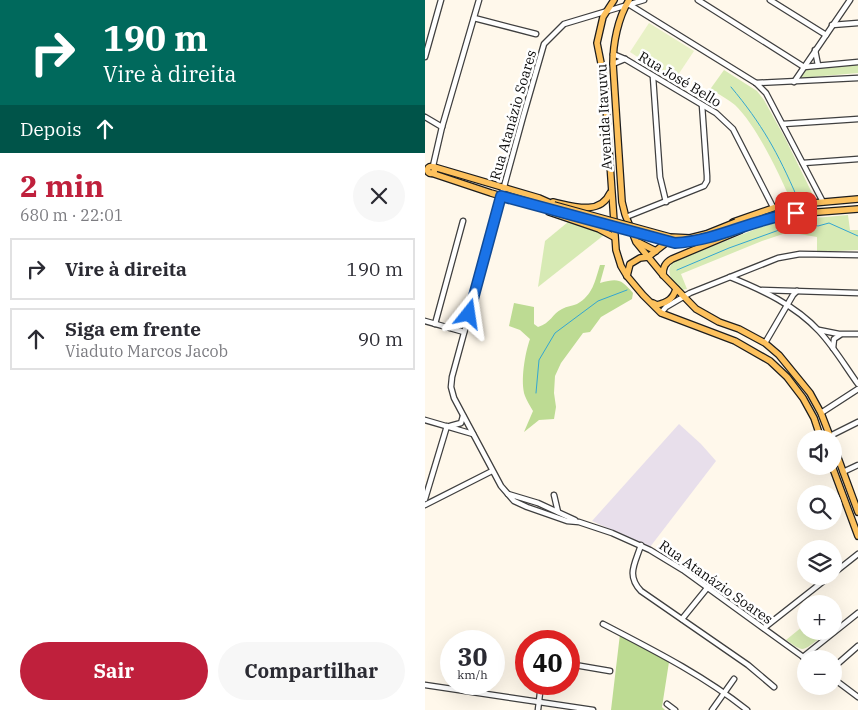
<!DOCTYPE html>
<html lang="pt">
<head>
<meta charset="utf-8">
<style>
	:root { --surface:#fff; --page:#f7f7f7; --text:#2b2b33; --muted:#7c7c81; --line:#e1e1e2; --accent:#bf203c }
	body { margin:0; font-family:"IBM Plex Serif",serif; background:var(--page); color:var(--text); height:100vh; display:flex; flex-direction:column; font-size:19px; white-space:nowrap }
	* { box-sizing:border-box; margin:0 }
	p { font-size:16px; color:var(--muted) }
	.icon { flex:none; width:28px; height:28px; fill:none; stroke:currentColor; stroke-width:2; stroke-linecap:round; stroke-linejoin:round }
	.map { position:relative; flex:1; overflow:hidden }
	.side { display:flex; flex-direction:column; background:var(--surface); width:425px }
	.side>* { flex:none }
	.guide { background:#00695c; color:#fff; overflow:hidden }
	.tools { position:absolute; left:372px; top:430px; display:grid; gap:10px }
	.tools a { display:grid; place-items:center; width:45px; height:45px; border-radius:50%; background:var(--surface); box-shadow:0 5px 20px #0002; font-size:25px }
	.speed { position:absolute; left:15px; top:630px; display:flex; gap:10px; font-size:25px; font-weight:700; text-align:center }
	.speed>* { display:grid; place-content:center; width:65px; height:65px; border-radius:50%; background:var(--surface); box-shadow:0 5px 20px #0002; line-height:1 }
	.speed small { font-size:12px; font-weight:400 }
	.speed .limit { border:8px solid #d22; background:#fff; color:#111 }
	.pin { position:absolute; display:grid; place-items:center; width:42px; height:42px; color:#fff; margin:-21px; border-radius:10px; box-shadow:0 2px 8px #0006 }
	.me { position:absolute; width:55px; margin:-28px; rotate:15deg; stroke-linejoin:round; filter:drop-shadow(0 0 4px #0008) }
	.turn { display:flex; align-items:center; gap:18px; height:105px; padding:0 20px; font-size:22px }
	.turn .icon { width:65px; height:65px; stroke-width:2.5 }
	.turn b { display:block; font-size:35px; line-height:42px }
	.then { display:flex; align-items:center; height:48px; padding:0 20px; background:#0003; gap:10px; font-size:19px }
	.round { display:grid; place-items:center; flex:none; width:52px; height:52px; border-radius:26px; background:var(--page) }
	.summary { display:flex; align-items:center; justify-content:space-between; height:85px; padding:0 20px }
	h1 { font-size:30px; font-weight:700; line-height:38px; color:var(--accent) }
	.button { display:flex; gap:10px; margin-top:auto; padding:10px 20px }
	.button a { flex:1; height:58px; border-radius:30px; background:var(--accent); color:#fff; font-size:20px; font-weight:700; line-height:58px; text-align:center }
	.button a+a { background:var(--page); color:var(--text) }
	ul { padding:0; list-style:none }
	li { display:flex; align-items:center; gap:15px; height:62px; margin:0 10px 8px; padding:0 10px; border:2px solid var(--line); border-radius:0px }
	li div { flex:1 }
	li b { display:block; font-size:19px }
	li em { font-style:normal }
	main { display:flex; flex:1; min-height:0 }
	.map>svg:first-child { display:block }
</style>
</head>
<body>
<main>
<section class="side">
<div class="guide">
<div class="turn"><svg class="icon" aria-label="right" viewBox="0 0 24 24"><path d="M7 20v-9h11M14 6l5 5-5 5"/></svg><div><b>190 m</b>Vire à direita</div></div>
<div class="then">Depois<svg class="icon" aria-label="ahead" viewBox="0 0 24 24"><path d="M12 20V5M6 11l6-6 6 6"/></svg></div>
</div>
<div class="summary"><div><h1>2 min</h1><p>680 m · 22:01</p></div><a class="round"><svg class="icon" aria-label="close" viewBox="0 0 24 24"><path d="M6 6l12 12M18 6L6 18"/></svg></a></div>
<ul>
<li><svg class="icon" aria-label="right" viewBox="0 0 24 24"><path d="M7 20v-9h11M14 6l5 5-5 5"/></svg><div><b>Vire à direita</b></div><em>190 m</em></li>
<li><svg class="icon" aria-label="ahead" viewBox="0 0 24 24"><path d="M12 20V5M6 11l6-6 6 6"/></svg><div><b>Siga em frente</b><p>Viaduto Marcos Jacob</p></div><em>90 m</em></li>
</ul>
<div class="button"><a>Sair</a><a>Compartilhar</a></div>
</section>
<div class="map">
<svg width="433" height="710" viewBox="0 0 433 710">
	<rect width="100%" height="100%" fill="#fff8eb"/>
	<path fill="#e8dfeb" d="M 254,424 L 276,444 L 291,461 L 225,547 L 167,521 Z"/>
	<g fill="#d7eab4">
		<path d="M 433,64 L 433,73 L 375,78 L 381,68 Z"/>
		<path d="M 299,70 L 332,91 L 339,100 L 360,138 L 388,195 L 387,199 L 366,201 C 354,173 331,125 310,105 C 304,100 297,96 290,92 L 281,105 L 276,102 Z"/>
		<path d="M 423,215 L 425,230 L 433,230 L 433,250 L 392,252 L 392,237 L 368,233 L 358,234 L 337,241 L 256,274 L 262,289 L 257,290 C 248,282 239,273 248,262 L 336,227 L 357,221 Z"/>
		<path d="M 143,222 L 168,230 L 179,235 L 113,287 L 120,241 Z"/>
		<path d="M 377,627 L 388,639 L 394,635 L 394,639 C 376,652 379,652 361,640 Z"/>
	</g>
	<g fill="#bddb93">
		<path d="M 175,265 L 180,265 L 175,283 C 193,278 196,279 208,293 L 207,299 L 176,317 L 165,332 L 158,333 L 136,363 L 130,376 L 129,393 L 131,407 L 129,419 L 114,420 L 99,432 L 108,411 C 105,406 102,401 100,396 C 95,382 100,353 105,339 L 95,330 L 84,326 L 89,303 L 109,307 L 109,324 L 113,327 C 126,323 127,314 137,309 C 142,306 147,306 152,304 C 168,295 170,281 175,265 Z"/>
		<path d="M 195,634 L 244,662 L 237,707 L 240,710 L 186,710 Z"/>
	</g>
	<path fill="#e8f1c6" d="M 224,23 L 269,51 L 249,81 L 205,52 Z"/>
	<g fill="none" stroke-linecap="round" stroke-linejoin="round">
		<g stroke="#33a6d1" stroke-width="1">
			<path d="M 306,87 C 337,124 353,153 372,197"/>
			<path d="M 252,270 L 304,248 L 368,225 L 379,223 L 393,226 L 404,223 L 433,236"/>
			<path d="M 111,393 L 114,360 L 130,333 L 173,301 L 202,290"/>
		</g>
		<g stroke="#3f3f3f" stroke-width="7">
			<g id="minor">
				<path d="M 219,0 L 139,24 L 119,44 L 98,117 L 27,377 L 26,387 L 29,398 L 76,486 L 89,501 L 102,507 L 142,521 L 154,522 L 187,533 L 225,550 L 258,570 L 381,659"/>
				<path d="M 273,0 L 379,67 L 433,62"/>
				<path d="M 345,0 L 401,35"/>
				<path d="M 205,5 L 331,83 L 341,93 L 398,202"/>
				<path d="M 49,18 L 111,34"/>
				<path d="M 407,25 L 433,23"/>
				<path d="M 390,50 L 393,65"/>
				<path d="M 188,54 L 200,59 L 291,113 L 308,129 L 348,207"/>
				<path d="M 0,57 L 16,0"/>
				<path d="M 188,64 L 200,59"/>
				<path d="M 228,77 L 235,177 L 241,202"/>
				<path d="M 369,82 L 425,0"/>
				<path d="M 331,83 L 433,78"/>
				<path d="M 0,117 L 17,127"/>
				<path d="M 358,124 L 433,119"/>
				<path d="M 378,163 L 433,159"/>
				<path d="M 8,166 L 17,127 L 54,0"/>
				<path d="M 201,217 L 279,186 L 282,181 L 282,176 L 277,105"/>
				<path d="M 305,277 C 337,290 370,305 394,331 C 409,347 420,366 433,384"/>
				<path d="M 337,290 L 433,293"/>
				<path d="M 236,313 L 241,307 L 265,293 L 353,258 L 375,254 L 433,255"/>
				<path d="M 0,321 L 39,332"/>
				<path d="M 10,324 L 38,221"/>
				<path d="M 394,330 L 414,334 L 433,334"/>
				<path d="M 340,343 L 368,295 L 372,291"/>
				<path d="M 408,348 L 409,339 L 415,335"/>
				<path d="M 396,413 L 433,389"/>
				<path d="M 0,420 L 48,434"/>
				<path d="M 25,426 L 36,423 L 38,416"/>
				<path d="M 405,436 L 433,422"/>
				<path d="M 418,472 L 433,465"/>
				<path d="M 83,494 L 113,503 L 150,520"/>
				<path d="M 129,495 L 133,512"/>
				<path d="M 0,499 L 22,426"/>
				<path d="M 0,505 L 67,471"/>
				<path d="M 216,545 C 210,564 201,575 216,591 L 323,665 L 349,687"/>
				<path d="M 409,573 L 433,554"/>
				<path d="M 257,619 L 283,587"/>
				<path d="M 178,624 C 228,650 278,675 322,710"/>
				<path d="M 339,628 L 405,576"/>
				<path d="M 378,657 L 433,613"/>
				<path d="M 144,664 L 185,671"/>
				<path d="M 409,667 L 433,646"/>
				<path d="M 409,679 L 433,697"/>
				<path d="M 0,685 L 168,710"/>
				<path d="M 242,704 L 250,710"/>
				<path d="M 113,710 L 116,684"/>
				<path d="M 287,710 L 309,679"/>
			</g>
		</g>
		<g stroke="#1d1d1d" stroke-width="8">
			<g id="major">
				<path d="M 189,0 L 178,17 L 172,43 L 179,78 L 191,250 L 196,266 L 202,276 L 218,295 L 236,313 L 310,341 L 345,361 L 362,377 L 378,398 L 389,418 L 396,439"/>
				<path d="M 204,0 C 193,18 188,43 188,64 L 197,202 L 200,214 L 211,242 L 238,275 L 271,309 L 294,322 L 314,329 L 340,343 L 354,355 L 385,393 L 396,413 L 406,439"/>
				<circle cx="6" cy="170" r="3.5"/>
				<path d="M 9,167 L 114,198 L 132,206"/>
				<path d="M 6,173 L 66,193 L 128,211"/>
				<path d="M 128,202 C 147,206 175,216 185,193"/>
				<path d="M 124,212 L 174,229 L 189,237"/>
				<path d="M 308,222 L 354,206 L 433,199"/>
				<path d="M 312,229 L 355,215 L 433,209"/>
				<path d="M 213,242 L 231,251"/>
				<path d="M 238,275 C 238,267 240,263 247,259 L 316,230"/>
				<path d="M 202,276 L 205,264 L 215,258 L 223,257 L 246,239"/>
				<path d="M 228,303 L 232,305 C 243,302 248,299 251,289"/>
				<path d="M 409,447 L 433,512"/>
				<path d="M 407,466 L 433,536"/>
			</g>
		</g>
		<use href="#minor" stroke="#fff" stroke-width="4.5"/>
		<use href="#major" stroke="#fdc15d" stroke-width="5.5"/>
		<g stroke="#1d1d1d" stroke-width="8" stroke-linecap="butt">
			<g id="major-bridge">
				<path d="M 129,205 L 245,237 L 265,238 L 281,234 L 311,222"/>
				<path d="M 128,211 L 250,243 C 272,242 292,235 312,229"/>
			</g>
		</g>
		<use href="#major-bridge" stroke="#fdc15d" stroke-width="5.5"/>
	</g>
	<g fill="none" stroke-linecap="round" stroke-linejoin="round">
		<g stroke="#114b97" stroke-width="12">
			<path id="route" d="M 44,314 L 76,196 L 250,243 C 292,241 330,218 371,213"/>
		</g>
		<use href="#route" stroke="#1a73e8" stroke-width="9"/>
	</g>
	<g text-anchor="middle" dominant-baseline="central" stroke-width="5" stroke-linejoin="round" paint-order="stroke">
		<g font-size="14" fill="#0c0c0c" stroke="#fff">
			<text transform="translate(255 79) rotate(31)">Rua José Bello</text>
			<text transform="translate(88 115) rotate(-74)">Rua Atanázio Soares</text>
			<text transform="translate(179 117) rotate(-93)">Avenida Itavuvu</text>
			<text transform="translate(291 582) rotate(35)">Rua Atanázio Soares</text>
		</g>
	</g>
</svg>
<div class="tools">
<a><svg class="icon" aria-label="sound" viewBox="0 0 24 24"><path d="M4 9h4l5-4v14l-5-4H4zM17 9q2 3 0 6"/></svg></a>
<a><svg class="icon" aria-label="search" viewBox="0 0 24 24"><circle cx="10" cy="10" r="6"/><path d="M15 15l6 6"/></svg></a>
<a><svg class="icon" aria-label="layers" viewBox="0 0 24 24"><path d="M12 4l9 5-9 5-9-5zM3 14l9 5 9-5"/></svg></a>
<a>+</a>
<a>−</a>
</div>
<div class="speed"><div>30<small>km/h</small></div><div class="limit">40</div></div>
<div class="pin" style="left:371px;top:213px;background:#d93025"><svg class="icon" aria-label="arrive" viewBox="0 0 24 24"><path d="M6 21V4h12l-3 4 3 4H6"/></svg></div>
<svg class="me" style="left:44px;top:314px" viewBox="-20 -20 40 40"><path d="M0-17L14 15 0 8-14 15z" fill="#1a73e8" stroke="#fff" stroke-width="4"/></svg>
</div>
</main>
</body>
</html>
